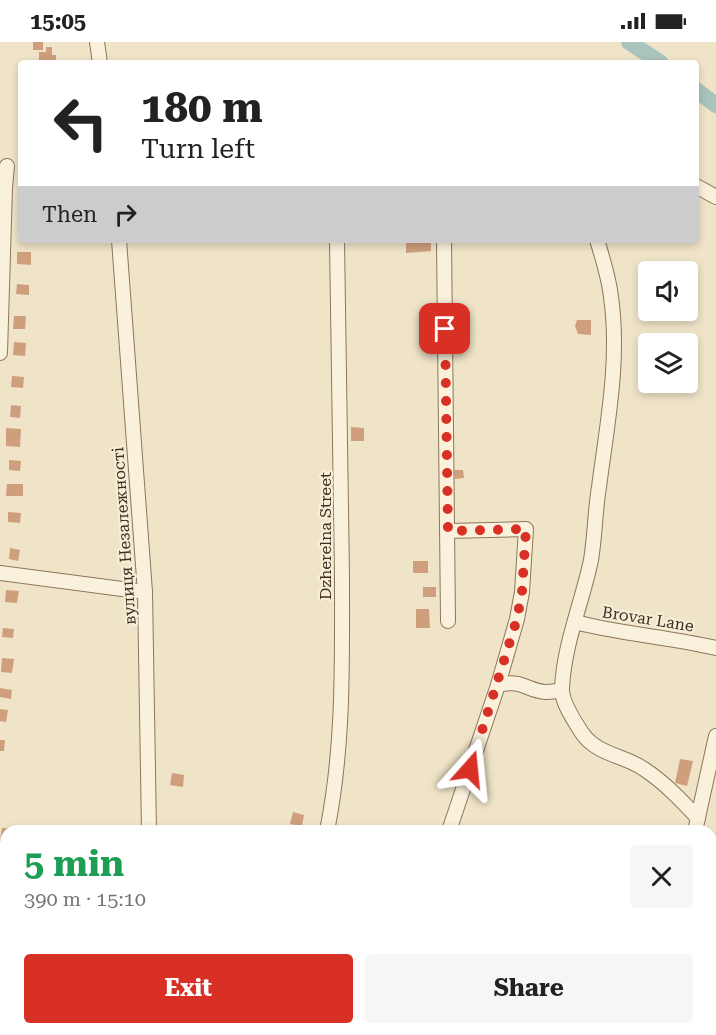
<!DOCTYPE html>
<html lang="en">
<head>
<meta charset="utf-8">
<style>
	:root { --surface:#fff; --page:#f6f6f6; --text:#222; --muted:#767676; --accent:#d93025 }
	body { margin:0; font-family:"Roboto Serif",serif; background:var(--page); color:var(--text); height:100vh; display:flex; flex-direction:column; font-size:22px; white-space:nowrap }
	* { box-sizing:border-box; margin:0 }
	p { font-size:20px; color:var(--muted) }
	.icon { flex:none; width:33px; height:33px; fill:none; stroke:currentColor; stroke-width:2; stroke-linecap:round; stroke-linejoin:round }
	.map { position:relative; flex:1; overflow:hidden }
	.panel { position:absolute; left:0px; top:783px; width:717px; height:210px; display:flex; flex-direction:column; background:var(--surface); border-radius:18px 18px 0 0; box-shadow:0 3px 9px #0003 }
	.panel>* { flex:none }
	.guide { position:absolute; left:18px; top:18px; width:681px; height:183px; border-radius:6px; box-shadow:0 3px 9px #0003; background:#fff; color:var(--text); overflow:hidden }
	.tools { position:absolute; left:638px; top:219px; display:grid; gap:12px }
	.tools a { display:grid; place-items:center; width:60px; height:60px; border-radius:6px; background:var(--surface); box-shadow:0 3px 9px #0003; font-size:30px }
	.pin { position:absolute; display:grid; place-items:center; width:51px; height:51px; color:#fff; margin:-26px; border-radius:12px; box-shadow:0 3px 9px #0006 }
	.me { position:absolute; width:66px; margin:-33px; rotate:18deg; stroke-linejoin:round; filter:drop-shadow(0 0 4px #0008) }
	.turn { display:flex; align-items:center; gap:21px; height:126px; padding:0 24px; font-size:27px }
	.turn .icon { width:78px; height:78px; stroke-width:2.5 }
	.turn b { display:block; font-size:42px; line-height:51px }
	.then { display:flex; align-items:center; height:57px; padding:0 24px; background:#0003; gap:12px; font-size:22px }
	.round { display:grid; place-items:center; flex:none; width:63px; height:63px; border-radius:6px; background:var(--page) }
	.summary { display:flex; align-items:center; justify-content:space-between; height:102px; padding:0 24px }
	h1 { font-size:36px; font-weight:700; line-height:45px; color:#1e9e55 }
	.cta { display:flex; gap:12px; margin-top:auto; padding:12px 24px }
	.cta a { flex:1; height:69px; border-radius:6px; background:var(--accent); color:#fff; font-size:24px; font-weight:700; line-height:69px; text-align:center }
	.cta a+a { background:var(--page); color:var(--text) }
	.status { display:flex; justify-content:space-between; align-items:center; height:42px; padding:0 30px; background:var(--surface); direction:ltr }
	.status svg { height:16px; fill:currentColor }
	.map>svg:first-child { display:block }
</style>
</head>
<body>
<div class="status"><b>15:05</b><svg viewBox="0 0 49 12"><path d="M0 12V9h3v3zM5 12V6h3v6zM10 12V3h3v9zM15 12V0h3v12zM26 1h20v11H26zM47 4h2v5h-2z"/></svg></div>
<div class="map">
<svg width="716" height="993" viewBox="0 0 716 993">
	<rect width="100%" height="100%" fill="#f0e4c8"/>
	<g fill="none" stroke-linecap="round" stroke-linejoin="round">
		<g stroke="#a9c4bc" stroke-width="16">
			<path d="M 629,0 L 661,21"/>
			<path d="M 696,48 L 716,63"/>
		</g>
	</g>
	<g fill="#cf9f7d">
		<rect x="33" y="0" width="10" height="8"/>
		<path d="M 46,5 L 52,5 L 52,13 L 56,13 L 56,20 L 39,21 L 39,10 L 46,10 Z"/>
		<path d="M 406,198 L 431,198 L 431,209 L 406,211 Z"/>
		<path d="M 17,210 L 31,210 L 31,223 L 17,222 Z"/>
		<path d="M 17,242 L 29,243 L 29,253 L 16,252 Z"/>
		<path d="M 14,274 L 26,274 L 25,287 L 13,287 Z"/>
		<path d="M 577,278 L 591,278 L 591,293 L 578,292 L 575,284 Z"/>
		<path d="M 14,300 L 26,301 L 25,314 L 13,313 Z"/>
		<path d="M 12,334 L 24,335 L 23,346 L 11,345 Z"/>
		<path d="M 11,363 L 21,364 L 20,376 L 10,375 Z"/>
		<path d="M 351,385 L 364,386 L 364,399 L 351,399 Z"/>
		<path d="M 6,386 L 21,387 L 20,405 L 6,404 Z"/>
		<path d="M 9,418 L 21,419 L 20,429 L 9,428 Z"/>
		<path d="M 454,428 L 463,428 L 464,436 L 455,437 Z"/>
		<path d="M 7,442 L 23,442 L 23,454 L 6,454 Z"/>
		<path d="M 8,470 L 21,471 L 20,481 L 8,480 Z"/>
		<path d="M 10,506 L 20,508 L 18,519 L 9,517 Z"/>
		<rect x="413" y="519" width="15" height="12"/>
		<rect x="423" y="545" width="13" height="10"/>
		<path d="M 6,548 L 19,549 L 17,561 L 5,560 Z"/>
		<path d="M 416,567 L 429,567 L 430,586 L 416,586 Z"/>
		<path d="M 3,586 L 14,587 L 13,596 L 2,595 Z"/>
		<path d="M 2,616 L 14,617 L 12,631 L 1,630 Z"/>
		<path d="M 0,646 L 12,648 L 11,657 L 0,655 Z"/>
		<path d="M 0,667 L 8,668 L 6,680 L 0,679 Z"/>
		<path d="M 0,698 L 5,698 L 4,709 L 0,709 Z"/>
		<path d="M 680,717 L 693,719 L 687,744 L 675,741 Z"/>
		<path d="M 172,731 L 184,733 L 183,745 L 170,743 Z"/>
		<path d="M 293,770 L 304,773 L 302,784 L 290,782 Z"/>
		<path d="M 2,786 L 17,787 L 6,789 L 6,801 L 0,800 Z"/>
	</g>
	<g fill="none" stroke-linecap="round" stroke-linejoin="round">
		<g stroke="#8d765c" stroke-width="16">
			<g id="minor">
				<path d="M 97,0 L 100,21"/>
				<path d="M 696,144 L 716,155"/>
				<path d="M 119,198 L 145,550 L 149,789"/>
				<path d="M 444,198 L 448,579"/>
				<path d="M 597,198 C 603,217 609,236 611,255 C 620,318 607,383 599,445 C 595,469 595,494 591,518 C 582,561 564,602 562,646 C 561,660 575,680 582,691 C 597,713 624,713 644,727 C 665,741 681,758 698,776"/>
				<path d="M 0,311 L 5,146 L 7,124"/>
				<path d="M 448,489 L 526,487 L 522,550 L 517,577 L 498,643 L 449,789"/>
				<path d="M 0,531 L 145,550"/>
				<path d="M 575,580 C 621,592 669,595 716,606"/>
				<path d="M 498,643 C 524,637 526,649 546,650 C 551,650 557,649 561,648"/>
				<path d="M 327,789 C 344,704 342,621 342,535 C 341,423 338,310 337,198"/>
				<path d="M 695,789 L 716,694"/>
				<path d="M 0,843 L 6,843"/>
				<path d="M 549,987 L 563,993"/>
				<path d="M 148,993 L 148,987"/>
				<path d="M 444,993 L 447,987"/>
				<path d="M 642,993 L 643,987"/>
			</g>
		</g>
		<use href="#minor" stroke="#faf1dc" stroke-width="14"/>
	</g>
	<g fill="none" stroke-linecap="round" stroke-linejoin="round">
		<path stroke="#d93025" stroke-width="10" stroke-dasharray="0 18" d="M 445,287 L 448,489 L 526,487 L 522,550 L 517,577 L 470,727"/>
	</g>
	<g text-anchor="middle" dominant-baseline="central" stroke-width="4.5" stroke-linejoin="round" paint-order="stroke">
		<g font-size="16" fill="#3d2e20" stroke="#f7eed8">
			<text transform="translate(124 494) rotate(-94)">вулиця Незалежності</text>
			<text transform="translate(325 494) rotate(-90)">Dzherelna Street</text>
			<text transform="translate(648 577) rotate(9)">Brovar Lane</text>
		</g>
	</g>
</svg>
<div class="tools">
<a><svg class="icon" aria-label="sound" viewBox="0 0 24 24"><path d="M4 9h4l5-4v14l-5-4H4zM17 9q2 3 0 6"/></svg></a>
<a><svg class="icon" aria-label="layers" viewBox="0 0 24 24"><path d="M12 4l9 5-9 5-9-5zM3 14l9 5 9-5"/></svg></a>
</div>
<div class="pin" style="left:445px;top:287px;background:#d93025"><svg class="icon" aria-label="arrive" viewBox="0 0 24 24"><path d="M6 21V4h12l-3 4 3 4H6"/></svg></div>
<svg class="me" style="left:470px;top:727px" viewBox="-20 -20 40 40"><path d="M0-17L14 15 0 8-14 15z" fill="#d93025" stroke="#fff" stroke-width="4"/></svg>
<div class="guide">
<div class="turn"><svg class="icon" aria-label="left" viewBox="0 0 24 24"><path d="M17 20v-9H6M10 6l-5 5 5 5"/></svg><div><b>180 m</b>Turn left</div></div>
<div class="then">Then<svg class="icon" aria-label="right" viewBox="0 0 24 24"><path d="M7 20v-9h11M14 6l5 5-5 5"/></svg></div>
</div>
<section class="panel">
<div class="summary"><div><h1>5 min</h1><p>390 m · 15:10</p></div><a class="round"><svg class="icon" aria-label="close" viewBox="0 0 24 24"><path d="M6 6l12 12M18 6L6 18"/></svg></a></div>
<div class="cta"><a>Exit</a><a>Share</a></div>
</section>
</div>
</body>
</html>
